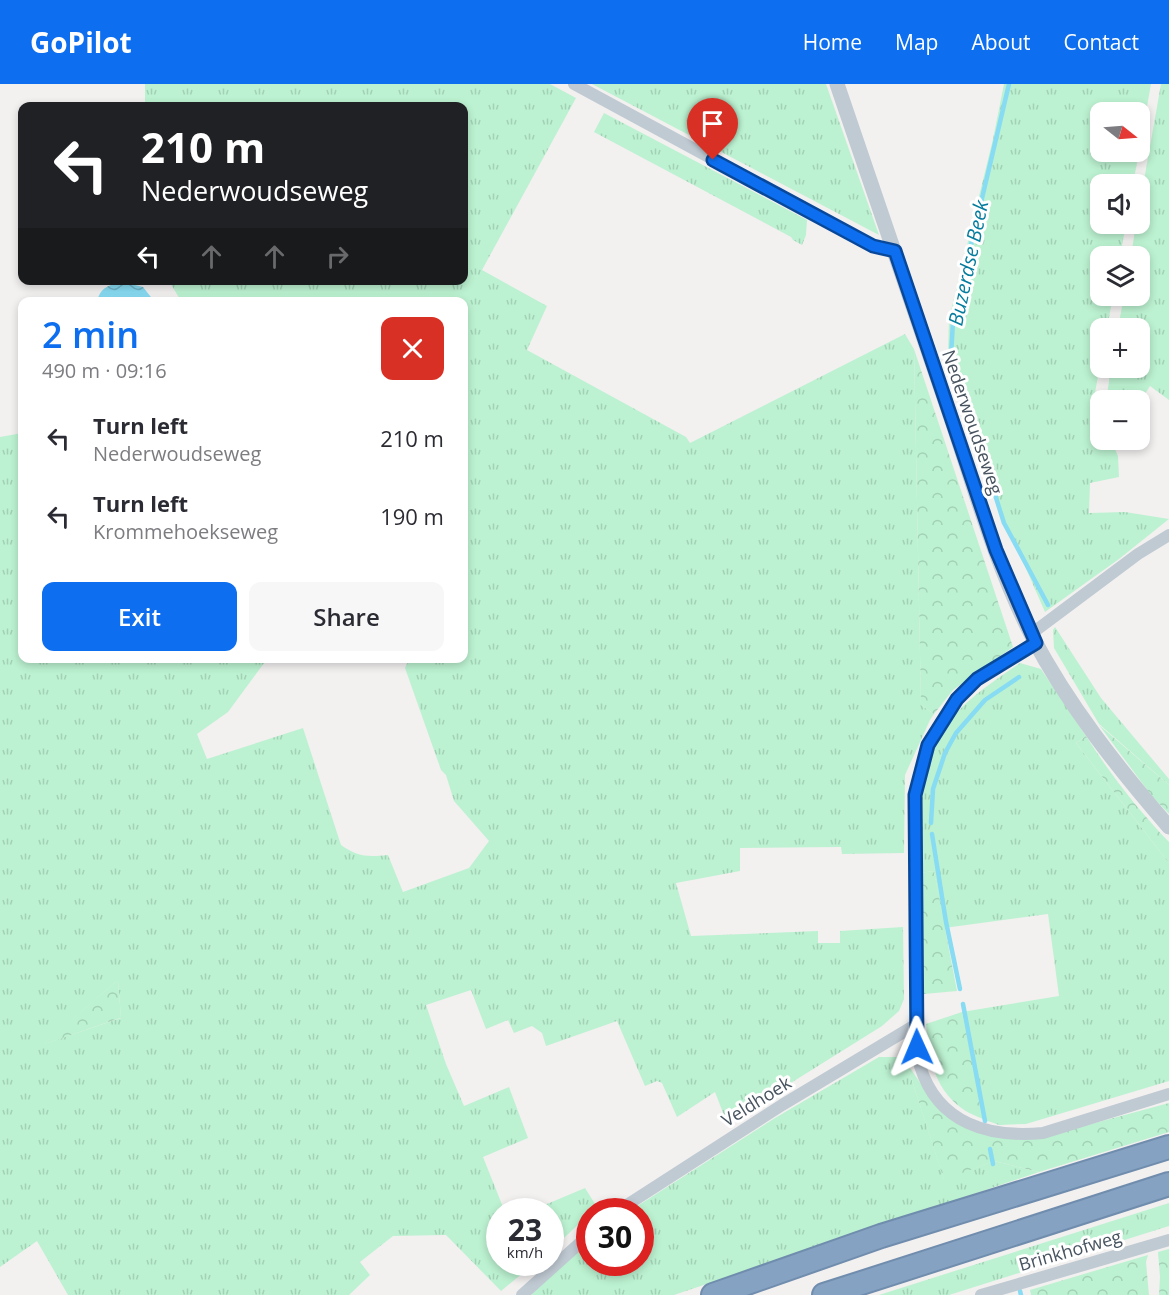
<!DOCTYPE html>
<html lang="en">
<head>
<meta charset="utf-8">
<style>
	:root { --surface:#fff; --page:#f7f7f7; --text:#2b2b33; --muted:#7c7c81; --accent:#0d6fef }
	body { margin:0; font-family:"Open Sans",sans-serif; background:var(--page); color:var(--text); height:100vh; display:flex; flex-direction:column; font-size:22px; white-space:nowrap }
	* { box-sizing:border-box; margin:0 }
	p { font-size:20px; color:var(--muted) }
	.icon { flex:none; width:33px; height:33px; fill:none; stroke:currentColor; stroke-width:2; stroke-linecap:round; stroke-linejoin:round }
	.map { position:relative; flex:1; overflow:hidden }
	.side { position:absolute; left:18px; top:213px; width:450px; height:366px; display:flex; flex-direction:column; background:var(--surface); border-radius:12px; box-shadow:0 3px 9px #0003 }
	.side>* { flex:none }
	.top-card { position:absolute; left:18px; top:18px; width:450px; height:183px; border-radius:12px; box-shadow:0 3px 9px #0003; background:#202124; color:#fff; overflow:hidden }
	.needle { width:39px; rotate:107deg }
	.controls { position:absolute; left:1090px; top:18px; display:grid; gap:12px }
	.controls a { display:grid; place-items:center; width:60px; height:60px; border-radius:12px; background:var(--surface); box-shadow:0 3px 9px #0003; font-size:30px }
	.speed { position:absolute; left:486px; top:1114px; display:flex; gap:12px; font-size:30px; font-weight:700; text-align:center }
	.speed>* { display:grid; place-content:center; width:78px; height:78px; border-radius:50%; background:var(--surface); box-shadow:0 3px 9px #0003; line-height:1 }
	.speed small { font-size:15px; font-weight:400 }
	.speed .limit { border:9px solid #d22; background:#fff; color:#111 }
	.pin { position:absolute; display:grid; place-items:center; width:51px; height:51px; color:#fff; margin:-62px -26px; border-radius:50% 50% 50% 0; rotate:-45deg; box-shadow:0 0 6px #0007 }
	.pin .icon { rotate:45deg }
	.me { position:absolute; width:66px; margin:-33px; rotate:359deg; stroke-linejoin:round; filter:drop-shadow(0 0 4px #0008) }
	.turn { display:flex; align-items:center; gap:21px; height:126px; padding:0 24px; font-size:27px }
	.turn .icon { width:78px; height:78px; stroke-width:2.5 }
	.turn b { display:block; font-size:42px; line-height:51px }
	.lanes { display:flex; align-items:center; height:57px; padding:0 24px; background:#0003; justify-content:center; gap:30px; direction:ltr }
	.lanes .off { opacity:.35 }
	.round { display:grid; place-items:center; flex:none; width:63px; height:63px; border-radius:12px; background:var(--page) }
	.headline { display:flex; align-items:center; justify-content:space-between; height:102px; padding:0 24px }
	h1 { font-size:36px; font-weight:600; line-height:45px; color:var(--accent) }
	.action { display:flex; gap:12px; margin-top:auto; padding:12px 24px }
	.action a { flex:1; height:69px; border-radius:12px; background:var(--accent); color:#fff; font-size:24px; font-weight:600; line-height:69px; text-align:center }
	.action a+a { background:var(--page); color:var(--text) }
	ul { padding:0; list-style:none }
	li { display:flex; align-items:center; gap:18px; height:78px; padding:0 24px }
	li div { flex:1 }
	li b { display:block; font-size:22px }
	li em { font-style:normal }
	header { display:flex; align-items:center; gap:36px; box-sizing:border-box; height:84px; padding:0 30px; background:var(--accent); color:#fff }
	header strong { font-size:28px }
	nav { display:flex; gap:33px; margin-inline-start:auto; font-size:21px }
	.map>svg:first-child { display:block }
</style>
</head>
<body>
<header>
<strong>GoPilot</strong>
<nav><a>Home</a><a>Map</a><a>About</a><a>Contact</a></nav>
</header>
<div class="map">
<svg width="1169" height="1211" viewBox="0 0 1169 1211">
	<defs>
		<pattern id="grass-tufts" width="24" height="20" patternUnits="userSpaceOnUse" patternTransform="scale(1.5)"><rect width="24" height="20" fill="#bcf2d1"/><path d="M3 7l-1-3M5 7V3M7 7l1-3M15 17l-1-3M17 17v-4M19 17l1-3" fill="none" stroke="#a3d1b6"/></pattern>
		<pattern id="forest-crowns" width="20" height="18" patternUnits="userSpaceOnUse" patternTransform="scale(1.5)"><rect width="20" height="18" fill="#bcf2d1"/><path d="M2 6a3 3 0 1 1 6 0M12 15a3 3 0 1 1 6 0" fill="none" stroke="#a3d1b6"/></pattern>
		<pattern id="water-waves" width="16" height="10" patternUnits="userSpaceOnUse" patternTransform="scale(1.5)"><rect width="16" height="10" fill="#87dbf2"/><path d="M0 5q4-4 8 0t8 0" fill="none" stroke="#70b4c7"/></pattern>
	</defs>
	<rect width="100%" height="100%" fill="#f3f0f0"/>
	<g fill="url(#grass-tufts)" fill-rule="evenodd">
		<path d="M 145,0 L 550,0 L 576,14 L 482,186 L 547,222 L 527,266 L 686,353 L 690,359 L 905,250 L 914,265 L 921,621 L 934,630 L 930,636 L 905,691 L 904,769 L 842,770 L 841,763 L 740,764 L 740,787 L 676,799 L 691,852 L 818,847 L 818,859 L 840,859 L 840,847 L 903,843 L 904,915 L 899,927 L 882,942 L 727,1039 L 715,1008 L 677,1033 L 662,999 L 657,997 L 645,1002 L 617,937 L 546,962 L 542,949 L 532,942 L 514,949 L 508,936 L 486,945 L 471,906 L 426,921 L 446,980 L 464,1022 L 509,1003 L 528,1054 L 483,1073 L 505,1128 L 500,1128 L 500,1179 L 535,1179 L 501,1207 L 446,1151 L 393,1152 L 360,1178 L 370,1191 L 349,1211 L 68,1211 L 37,1157 L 0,1183 L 0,353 L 22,349 L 22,574 L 267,575 L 228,628 L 197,650 L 207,675 L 303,644 L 341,761 C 358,773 367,773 388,771 L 403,808 L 469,784 L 489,757 L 454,717 L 446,691 L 441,686 L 405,584 L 409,575 L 464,574 L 464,218 L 181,217 L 169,197 L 464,196 L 464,22 L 145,22 ZM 118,897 L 121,934 L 44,960 L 117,897 Z"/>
		<path d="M 592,0 L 826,0 L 879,151 Z"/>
		<path d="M 1004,0 L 1151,0 L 1140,62 L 1140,28 L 1101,28 L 1101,68 L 1139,68 L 1133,100 L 1101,100 L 1101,140 L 1126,140 L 1120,172 L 1101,172 L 1101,212 L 1113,212 L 1107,244 L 1101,244 L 1101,276 L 1094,314 L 1101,332 L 1101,356 L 1111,356 L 1118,372 L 1119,393 L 1090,399 L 1089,429 L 1125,428 L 1169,435 L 1119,475 L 1045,528 L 1003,432 L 948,271 L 949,235 L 993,55 Z"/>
		<path d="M 1161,0 L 1169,0 L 1169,316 L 1150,302 L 1140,318 L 1109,316 L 1107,311 L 1111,284 L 1140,284 L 1140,244 L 1118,244 L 1124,212 L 1140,212 L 1140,172 L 1131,172 L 1136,140 L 1140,140 L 1140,119 Z"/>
		<path d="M 604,29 L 807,136 L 806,151 L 802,161 L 793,156 L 791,153 L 594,48 Z"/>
		<path d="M 1055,543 L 1101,614 L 1169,695 L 1169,701 L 1099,640 L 1054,564 L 1053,546 Z"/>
		<path d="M 1020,579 L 1041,585 L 1086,652 L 1076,659 L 1169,779 L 1169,997 L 1026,1040 L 999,1041 L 985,1036 L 962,928 L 1059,912 L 1048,830 L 944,844 L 934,787 L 919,789 C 917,736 916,676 952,634 C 971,611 997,595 1020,579 Z"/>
		<path d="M 879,973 L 896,973 L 906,978 L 944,1095 L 994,1077 L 1039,1088 L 674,1211 L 532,1211 L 530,1207 L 589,1155 L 590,1179 L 640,1179 L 640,1128 L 628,1128 L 775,1034 Z"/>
		<path d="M 585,1104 L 597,1123 L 551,1166 L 550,1128 L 528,1128 Z"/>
		<path d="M 1169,1119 L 1169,1142 L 949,1211 L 879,1211 Z"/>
	</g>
	<g fill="url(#forest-crowns)">
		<path d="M 914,265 L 1013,563 L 953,606 L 934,630 L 921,621 Z"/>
		<path d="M 1099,641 L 1169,701 L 1169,730 L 1151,711 Z"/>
		<path d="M 1086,652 C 1110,690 1138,726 1169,758 L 1169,779 L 1076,659 Z"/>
		<path d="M 934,787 L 957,907 L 924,910 L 919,789 Z"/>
		<path d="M 118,896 L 121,933 L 126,932 L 42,961 Z"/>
		<path d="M 962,928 L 985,1036 C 977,1032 967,1029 960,1023 C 933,1002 929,972 926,940 Z"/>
		<path d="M 906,978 L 934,1019 L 957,1039 L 991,1052 L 1012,1055 L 1043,1053 L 1169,1019 L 1169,1048 L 1039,1088 L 994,1077 L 944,1096 Z"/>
		<path d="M 1169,1165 L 1169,1211 L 1159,1211 L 1160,1193 L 1158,1168 Z"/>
		<path d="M 1148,1171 L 1146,1178 L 1149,1211 L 1031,1211 L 1030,1206 Z"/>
	</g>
	<path fill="url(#water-waves)" d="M 123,198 L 143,203 L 154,217 L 97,217 C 101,203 108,201 123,198 Z"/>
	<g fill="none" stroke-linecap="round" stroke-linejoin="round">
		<g stroke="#87dbf2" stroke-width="4.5">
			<path d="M 1009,0 L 953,237 L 951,272 L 1004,439 L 1048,521"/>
			<path d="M 931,739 L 933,705 L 945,669 L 956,649 L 985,616 L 1019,593"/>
			<path d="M 932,750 L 946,838 L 960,905"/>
			<path d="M 963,920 L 985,1037"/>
			<path d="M 990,1065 L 993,1080"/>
			<path d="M 1020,1207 L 1021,1211"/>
		</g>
		<g stroke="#708dae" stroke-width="26">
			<g id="motorway">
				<path d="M 713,1211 L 881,1152 L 1169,1063"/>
				<path d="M 824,1211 L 1169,1100"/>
			</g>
		</g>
		<g stroke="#c0cad3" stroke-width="12">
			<path d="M 574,0 L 873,162 L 895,167"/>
			<path d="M 1031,550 L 1138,470 L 1169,451"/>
			<path d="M 917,940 C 917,954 916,969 920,982 C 938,1040 989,1054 1043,1049 L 1169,1010"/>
			<path d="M 616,1128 L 782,1021 L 917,940 L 915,711 L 928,661 L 957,615 L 977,595 L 1036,559"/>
			<path d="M 522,1211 L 590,1150"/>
			<path d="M 981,1211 L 1169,1156"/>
		</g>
		<path stroke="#c0cad3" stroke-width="15" d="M 837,0 C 875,110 913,220 950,331 C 975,405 996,482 1032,552 C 1068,621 1118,684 1169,743"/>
		<use href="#motorway" stroke="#85a2c2" stroke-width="22"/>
	</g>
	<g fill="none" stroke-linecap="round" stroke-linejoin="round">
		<g stroke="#08489b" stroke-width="15">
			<path id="route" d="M 713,76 L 873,162 L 895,167 L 996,466 L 1036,559 L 977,595 L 957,615 L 928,661 L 915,711 L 917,963"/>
		</g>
		<use href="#route" stroke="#0d6fef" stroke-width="10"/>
	</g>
	<g text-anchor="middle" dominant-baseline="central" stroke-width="6" stroke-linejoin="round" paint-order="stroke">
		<g font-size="18" fill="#47535f" stroke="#fff">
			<text transform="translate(973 338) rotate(71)">Nederwoudseweg</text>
			<text transform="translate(756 1017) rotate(-32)">Veldhoek</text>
			<text transform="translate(1070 1166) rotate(-16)">Brinkhofweg</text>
		</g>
		<g font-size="20" font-style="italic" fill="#057c9d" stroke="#fff">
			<text transform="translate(968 179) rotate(-78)">Buzerdse Beek</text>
		</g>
	</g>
</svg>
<div class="controls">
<a><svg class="needle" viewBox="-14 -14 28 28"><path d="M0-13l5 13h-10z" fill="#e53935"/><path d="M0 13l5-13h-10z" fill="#7c7c81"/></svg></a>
<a><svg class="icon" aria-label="sound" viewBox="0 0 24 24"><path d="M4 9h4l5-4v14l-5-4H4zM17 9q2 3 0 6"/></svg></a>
<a><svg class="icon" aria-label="layers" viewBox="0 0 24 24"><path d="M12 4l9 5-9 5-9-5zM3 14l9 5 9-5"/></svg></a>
<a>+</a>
<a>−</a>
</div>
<div class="speed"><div>23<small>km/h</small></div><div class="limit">30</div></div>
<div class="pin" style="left:713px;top:76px;background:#d93025"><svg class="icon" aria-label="arrive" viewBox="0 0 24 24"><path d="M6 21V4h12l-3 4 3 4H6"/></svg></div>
<svg class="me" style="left:917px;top:963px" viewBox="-20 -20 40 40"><path d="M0-17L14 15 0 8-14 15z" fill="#0d6fef" stroke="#fff" stroke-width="4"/></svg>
<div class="top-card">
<div class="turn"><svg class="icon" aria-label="left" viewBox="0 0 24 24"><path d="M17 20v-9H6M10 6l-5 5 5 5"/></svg><div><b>210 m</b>Nederwoudseweg</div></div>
<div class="lanes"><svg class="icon" aria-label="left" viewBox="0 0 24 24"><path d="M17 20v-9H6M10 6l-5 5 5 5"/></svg><svg class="icon off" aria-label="ahead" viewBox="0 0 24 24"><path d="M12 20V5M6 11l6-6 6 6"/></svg><svg class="icon off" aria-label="ahead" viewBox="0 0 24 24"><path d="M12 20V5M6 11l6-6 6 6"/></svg><svg class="icon off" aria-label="right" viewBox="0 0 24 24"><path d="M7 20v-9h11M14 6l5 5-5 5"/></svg></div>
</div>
<section class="side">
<div class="headline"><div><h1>2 min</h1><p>490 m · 09:16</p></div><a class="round" style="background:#d93025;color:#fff"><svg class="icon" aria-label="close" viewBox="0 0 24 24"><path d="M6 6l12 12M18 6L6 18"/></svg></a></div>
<ul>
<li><svg class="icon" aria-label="left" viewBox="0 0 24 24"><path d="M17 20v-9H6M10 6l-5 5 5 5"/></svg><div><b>Turn left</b><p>Nederwoudseweg</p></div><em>210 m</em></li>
<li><svg class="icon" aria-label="left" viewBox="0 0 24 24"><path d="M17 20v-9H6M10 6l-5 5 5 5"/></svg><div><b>Turn left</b><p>Krommehoekseweg</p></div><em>190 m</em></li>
</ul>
<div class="action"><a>Exit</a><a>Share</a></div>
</section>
</div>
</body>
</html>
